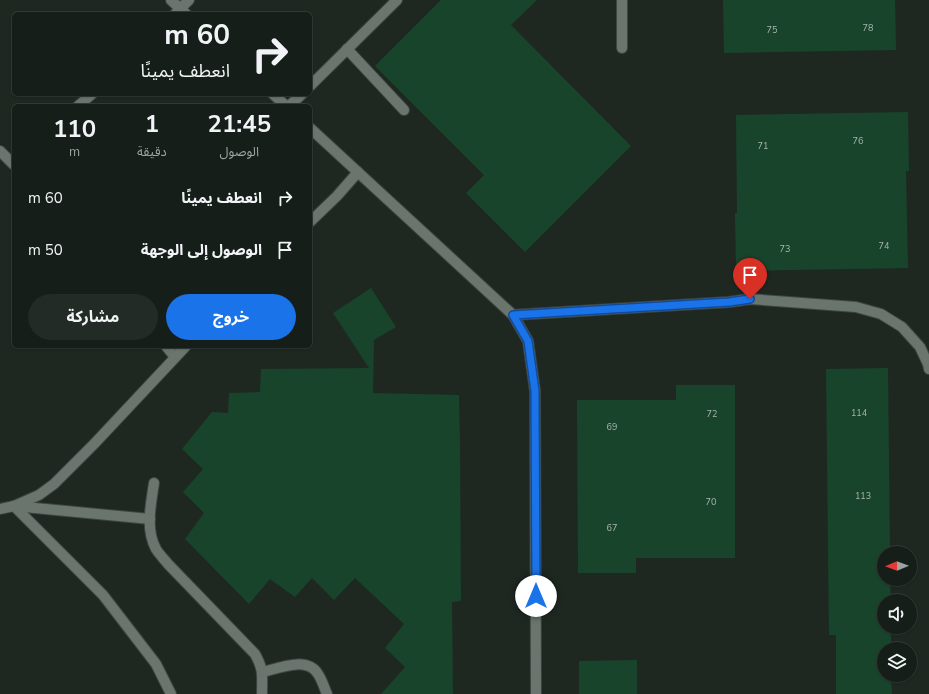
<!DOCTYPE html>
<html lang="ar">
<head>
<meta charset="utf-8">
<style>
	:root { --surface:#161e19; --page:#232b26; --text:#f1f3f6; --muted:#9ea2a2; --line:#353c38; --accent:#1a73e8 }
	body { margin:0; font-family:"Nunito Sans","Noto Sans Arabic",sans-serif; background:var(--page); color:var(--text); direction:rtl; height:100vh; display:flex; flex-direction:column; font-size:15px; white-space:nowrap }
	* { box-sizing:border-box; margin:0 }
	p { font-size:13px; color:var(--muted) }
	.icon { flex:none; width:22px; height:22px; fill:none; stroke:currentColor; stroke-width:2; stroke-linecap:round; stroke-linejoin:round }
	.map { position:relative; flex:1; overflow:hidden; direction:ltr }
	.details { position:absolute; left:12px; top:104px; width:300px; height:244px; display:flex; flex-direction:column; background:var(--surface); border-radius:6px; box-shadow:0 1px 3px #0004,0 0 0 1px var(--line); direction:rtl }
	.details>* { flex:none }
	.hud { position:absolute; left:12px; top:12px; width:300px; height:84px; border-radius:6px; box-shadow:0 1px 3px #0004,0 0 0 1px var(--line); direction:rtl; background:#161e19; color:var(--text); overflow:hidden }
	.needle { width:26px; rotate:269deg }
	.fabs { position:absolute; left:877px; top:546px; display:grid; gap:8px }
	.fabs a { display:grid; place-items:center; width:40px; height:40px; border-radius:50%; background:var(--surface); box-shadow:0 1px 3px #0004,0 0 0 1px var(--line); font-size:20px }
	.pin { position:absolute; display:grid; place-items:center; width:34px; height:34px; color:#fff; margin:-41px -17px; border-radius:50% 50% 50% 0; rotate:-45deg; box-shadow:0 0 4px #0007 }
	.pin .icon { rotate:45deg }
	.me { position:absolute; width:44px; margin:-22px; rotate:0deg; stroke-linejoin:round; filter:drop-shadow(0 0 3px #0008) }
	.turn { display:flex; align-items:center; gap:14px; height:84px; padding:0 16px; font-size:18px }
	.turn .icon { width:52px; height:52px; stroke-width:2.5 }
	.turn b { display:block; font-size:28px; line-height:34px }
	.eta { display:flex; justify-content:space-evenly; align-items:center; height:68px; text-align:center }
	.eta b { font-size:24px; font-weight:700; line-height:28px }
	.button { display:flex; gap:8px; margin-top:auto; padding:8px 16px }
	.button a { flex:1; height:46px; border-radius:24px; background:var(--accent); color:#fff; font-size:16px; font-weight:700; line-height:46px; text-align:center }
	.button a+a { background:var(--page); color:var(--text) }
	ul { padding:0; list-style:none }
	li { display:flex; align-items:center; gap:12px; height:52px; padding:0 16px }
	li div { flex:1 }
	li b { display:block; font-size:15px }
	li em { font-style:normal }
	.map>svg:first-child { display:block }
</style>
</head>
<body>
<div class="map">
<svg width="929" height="694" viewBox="0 0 929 694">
	<rect width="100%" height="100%" fill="#1e2821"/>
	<g fill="#19442c">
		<path d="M 441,0 L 537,0 L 511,25 L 631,146 L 525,252 L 466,193 L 484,175 L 375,66 Z"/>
		<path d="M 723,0 L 895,0 L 896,50 L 724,53 Z"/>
		<path d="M 908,112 L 909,171 L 906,171 L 908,268 L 736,271 L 735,213 L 737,213 L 736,115 Z"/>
		<path d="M 371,288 L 396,327 L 374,340 L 373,393 L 459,395 L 460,446 L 461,601 L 452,602 L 453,694 L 381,694 L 405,667 L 385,648 L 404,624 L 355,578 L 334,600 L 312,578 L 295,597 L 270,579 L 249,604 L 185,539 L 204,513 L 183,492 L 203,469 L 182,449 L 212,412 L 228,413 L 229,393 L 260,392 L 261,369 L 369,368 L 333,313 Z"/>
		<path d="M 888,368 L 890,553 L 884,553 L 884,579 L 890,579 L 891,601 L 884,601 L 884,627 L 891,627 L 891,649 L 884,649 L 884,675 L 891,675 L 892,694 L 836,694 L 836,635 L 829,635 L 826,369 Z"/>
		<path d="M 676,385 L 735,385 L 735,558 L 636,558 L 636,573 L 578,573 L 577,400 L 676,400 Z"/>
		<path d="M 637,660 L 637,694 L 579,694 L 579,661 Z"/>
	</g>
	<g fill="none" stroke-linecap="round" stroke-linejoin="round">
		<g stroke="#3d4640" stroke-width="12">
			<g id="lane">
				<path d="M 622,48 L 622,0"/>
				<path d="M 347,49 L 404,110"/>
				<path d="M 310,86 L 397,0"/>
				<path d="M 289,106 L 302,94"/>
				<path d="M 154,483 C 151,504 145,529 156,549 C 159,554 164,559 168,564 L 255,654 C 264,670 262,676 262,694"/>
				<path d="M 14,506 L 150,519"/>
				<path d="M 263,672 C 279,668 307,656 318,674 C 322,680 324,687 327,694"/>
			</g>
		</g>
		<g stroke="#3d4640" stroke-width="12">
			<g id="street">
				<path d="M 171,0 L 186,14"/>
				<path d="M 175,14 L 189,0"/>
				<path d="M 273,94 L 286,106"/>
				<path d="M 78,106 L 92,94"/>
				<path d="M 310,128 L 513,315 L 528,341 L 535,391 L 536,694"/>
				<path d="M 0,151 L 14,165"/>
				<path d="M 310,222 L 337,196 L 358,172"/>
				<path d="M 513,315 L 729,302 L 750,299 L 856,307 L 881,314 L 902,327 L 920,347 L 928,364 L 929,369"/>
				<path d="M 166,346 L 175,357"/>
				<path d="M 14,506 L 103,595 L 156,664 L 171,694"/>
				<path d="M 0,509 L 14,506 L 39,495 L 54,484 L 95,443 L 186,346"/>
			</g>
		</g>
		<use href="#lane" stroke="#69756d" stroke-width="10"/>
		<use href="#street" stroke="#69756d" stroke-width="10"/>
	</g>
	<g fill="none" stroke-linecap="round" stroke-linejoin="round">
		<g stroke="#114b97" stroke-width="10">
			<path id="route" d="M 536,596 L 535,391 L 528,341 L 513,315 L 729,302 L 750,299"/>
		</g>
		<use href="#route" stroke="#1a73e8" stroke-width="7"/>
	</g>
	<g text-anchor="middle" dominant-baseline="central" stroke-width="4" stroke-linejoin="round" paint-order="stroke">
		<g font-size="9" fill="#a6b6ac">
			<text x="868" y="28">78</text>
			<text x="772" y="30">75</text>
			<text x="858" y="141">76</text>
			<text x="763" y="146">71</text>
			<text x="884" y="246">74</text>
			<text x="785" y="249">73</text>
			<text x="859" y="413">114</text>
			<text x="712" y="414">72</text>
			<text x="612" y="427">69</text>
			<text x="863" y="496">113</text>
			<text x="711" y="502">70</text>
			<text x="612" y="528">67</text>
		</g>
	</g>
</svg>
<div class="fabs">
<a><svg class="needle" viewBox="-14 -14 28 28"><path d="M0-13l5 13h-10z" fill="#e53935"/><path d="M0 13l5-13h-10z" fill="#9ea2a2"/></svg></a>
<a><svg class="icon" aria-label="sound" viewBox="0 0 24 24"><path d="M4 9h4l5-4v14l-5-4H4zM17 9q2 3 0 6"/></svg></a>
<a><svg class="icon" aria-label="layers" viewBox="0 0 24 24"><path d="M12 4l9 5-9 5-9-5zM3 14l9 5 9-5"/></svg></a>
</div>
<div class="pin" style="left:750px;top:299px;background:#d93025"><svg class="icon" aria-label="arrive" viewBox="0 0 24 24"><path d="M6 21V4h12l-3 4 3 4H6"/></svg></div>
<svg class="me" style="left:536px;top:596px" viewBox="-20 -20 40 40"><circle r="19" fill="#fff"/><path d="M0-13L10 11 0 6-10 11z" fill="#1a73e8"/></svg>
<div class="hud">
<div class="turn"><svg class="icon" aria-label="right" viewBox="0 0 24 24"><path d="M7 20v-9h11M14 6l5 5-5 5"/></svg><div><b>60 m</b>انعطف يمينًا</div></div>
</div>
<section class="details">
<div class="eta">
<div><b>21:45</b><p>الوصول</p></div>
<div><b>1</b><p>دقيقة</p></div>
<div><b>110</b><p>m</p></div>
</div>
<ul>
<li><svg class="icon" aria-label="right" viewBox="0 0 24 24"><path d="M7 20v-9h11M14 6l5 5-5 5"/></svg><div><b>انعطف يمينًا</b></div><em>60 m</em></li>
<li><svg class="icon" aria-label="arrive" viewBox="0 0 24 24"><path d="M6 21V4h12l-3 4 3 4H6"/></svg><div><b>الوصول إلى الوجهة</b></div><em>50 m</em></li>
</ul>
<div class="button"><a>خروج</a><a>مشاركة</a></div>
</section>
</div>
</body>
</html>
